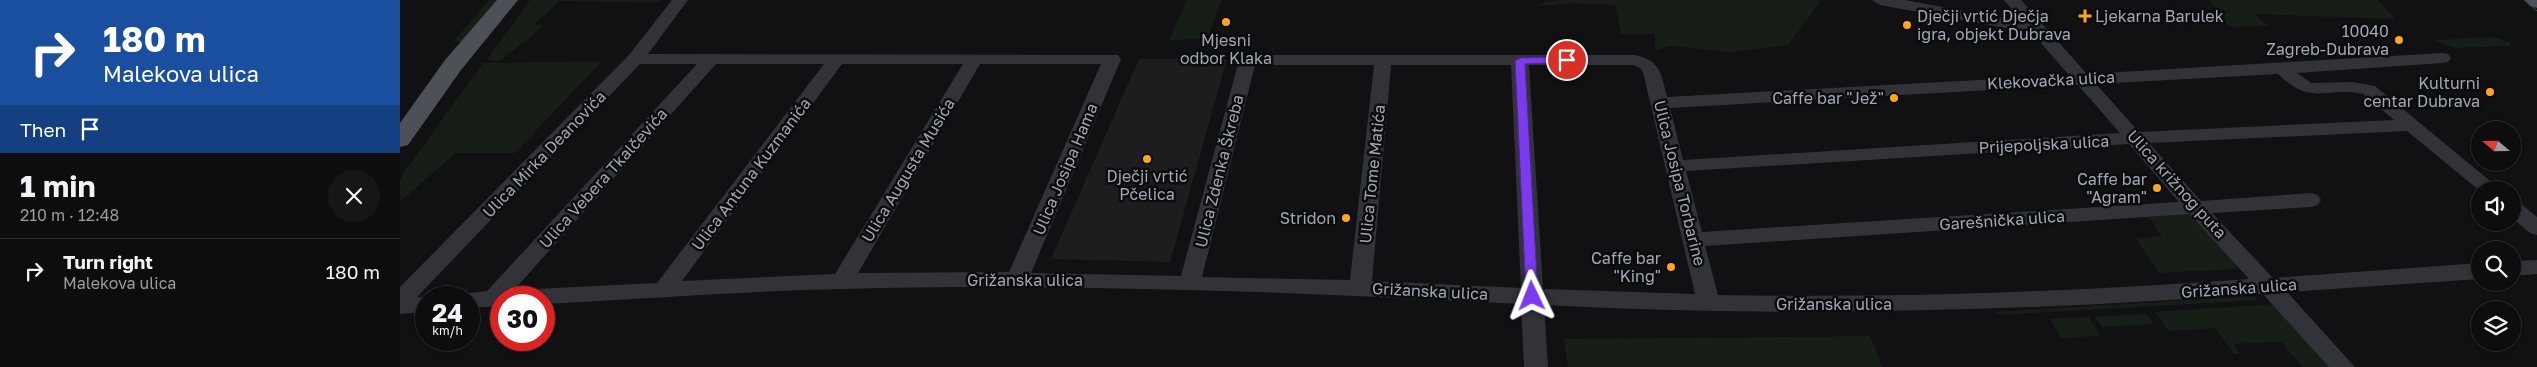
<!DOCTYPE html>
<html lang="en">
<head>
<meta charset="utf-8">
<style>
	:root { --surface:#0d0d0e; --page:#161617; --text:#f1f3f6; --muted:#9a9c9e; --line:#2d2d2e }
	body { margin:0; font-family:"Golos Text",sans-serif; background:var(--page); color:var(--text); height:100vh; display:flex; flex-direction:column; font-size:19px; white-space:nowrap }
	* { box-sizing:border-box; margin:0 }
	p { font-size:16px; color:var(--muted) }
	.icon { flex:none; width:28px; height:28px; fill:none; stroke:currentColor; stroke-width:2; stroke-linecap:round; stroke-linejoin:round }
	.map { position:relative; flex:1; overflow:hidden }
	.panel { display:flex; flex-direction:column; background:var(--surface); width:400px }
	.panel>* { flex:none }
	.top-card { background:#1a4fa0; color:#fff; overflow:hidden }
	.needle { width:32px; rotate:290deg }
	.controls { position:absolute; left:2071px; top:121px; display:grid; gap:10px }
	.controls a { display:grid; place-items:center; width:50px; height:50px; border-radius:50%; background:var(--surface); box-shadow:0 1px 4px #0004,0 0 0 1px var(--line); font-size:25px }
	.speed { position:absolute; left:15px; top:286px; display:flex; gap:10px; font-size:25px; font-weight:700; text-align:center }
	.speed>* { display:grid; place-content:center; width:65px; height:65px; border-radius:50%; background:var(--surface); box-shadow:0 1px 4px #0004,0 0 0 1px var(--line); line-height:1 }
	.speed small { font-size:12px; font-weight:400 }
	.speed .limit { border:8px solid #d22; background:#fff; color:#111 }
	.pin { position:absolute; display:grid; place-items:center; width:42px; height:42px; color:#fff; margin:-21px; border:2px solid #fff; border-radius:50%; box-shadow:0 1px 5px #0007 }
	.me { position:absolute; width:55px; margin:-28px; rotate:358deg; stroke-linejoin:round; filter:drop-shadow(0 0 4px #0008) }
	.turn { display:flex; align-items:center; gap:18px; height:105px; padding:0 20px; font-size:22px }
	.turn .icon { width:65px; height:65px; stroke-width:2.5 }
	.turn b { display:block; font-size:35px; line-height:42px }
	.then { display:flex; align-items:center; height:48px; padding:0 20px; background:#0003; gap:10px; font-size:19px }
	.round { display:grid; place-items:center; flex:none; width:52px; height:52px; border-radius:26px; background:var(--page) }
	.overview { display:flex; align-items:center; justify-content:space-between; height:85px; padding:0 20px }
	h1 { font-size:30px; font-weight:700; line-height:38px }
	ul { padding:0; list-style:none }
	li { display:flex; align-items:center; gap:15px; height:65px; padding:0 20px; border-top:1px solid var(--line) }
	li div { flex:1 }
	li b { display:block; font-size:19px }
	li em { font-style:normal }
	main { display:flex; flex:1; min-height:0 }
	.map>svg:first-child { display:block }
</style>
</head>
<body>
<main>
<section class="panel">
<div class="top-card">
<div class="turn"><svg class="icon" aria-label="right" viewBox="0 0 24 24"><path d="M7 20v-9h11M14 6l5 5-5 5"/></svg><div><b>180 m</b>Malekova ulica</div></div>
<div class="then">Then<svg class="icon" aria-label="arrive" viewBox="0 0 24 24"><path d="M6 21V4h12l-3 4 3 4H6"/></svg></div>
</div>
<div class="overview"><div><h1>1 min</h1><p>210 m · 12:48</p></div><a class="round"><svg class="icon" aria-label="close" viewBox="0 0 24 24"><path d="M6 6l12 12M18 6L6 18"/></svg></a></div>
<ul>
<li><svg class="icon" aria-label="right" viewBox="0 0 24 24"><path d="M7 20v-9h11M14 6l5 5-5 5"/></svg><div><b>Turn right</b><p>Malekova ulica</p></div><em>180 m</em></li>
</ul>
</section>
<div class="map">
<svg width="2137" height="367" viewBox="0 0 2137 367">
	<rect width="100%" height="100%" fill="#111113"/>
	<path fill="#1d1d20" d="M 739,59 L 827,59 L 770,262 L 651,259 Z"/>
	<g fill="#171e18">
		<path d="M 89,0 L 98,0 L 64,41 L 53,42 Z"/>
		<path d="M 130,0 L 261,0 L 259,2 L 160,1 L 134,24 L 145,25 L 100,61 L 87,60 Z"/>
		<path d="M 787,0 L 822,0 L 807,39 L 769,40 Z"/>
		<path d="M 1157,0 L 1416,0 L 1421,1 L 1388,45 L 1331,52 L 1269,46 L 1256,51 L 1254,34 L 1221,34 L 1215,5 L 1175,3 L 1133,6 Z"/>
		<path d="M 1810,0 L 1978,0 L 1995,19 L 1854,14 L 1869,26 L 1829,27 Z"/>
		<path d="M 2094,37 L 2110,43 L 2110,46 L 2055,48 L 2034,40 Z"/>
		<path d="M 201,62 L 115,153 L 55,153 L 0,202 L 0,181 L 3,174 L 83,63 Z"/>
		<path d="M 1790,213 L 1836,264 L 1838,269 L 1759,273 L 1736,239 L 1762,236 L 1749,217 Z"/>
		<path d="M 1854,296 L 1858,300 L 1597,315 L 1595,312 Z"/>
		<path d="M 1874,304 L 1931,367 L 1903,367 L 1881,342 L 1834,344 L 1840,354 L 1834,354 L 1815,328 L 1768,331 L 1755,312 Z"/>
		<path d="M 1746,314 L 1754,324 L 1702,327 L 1695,317 Z"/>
		<path d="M 1689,317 L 1701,336 L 1662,338 L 1650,319 Z"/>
		<path d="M 1470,336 L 1482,367 L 1168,367 L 1164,339 Z"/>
	</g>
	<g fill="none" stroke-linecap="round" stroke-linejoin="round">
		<g fill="#323339" fill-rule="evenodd">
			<path d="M 272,0 L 288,0 L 248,54 L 718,55 L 721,59 L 631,273 L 781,276 L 839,60 L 842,56 L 848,55 L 1235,55 C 1261,61 1261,74 1267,97 L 1669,75 L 1632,33 L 1480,5 L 1472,0 L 1505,0 L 1623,22 L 1604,0 L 1621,0 L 1687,74 L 2042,53 L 2048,54 L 2051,58 L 2048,62 L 2042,63 L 1897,73 L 1911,83 L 1953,82 L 1975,86 L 2101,190 L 2080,191 L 2007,131 L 1749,143 L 1801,201 L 1911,193 L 1918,195 L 1921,200 L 1918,205 L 1911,207 L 1812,213 L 1873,278 L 2080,263 L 2080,279 L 1887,292 L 1955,367 L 1929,367 L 1863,294 C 1623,311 1383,318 1144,305 L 1148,367 L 1124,367 L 1121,304 C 896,292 669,283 443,289 C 343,291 243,299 144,304 L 144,298 L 101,298 L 101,306 L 69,308 L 69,298 L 59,298 L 61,294 L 87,291 L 297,64 L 240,64 L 17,297 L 31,298 L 26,298 L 26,312 L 0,314 L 0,287 L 229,55 ZM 316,64 L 424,64 L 257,283 L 114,290 ZM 442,64 L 563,64 L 435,274 L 282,281 ZM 580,64 L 701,64 L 609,272 L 458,273 ZM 855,65 L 974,65 L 950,280 L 802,277 ZM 991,65 L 1111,65 L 1121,288 L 972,281 ZM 1129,65 L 1233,65 L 1240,68 L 1243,72 L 1295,294 L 1143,289 ZM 1878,74 C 1912,107 1925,86 1963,94 L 1994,120 L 1739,132 L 1696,84 ZM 1678,85 L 1720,133 L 1283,160 L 1270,108 ZM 1729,144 L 1779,202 L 1302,232 L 1286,171 ZM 1790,214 L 1849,279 C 1672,292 1495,298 1318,295 L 1305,246 Z"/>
			<path d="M 2112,201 L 2119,202 L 2137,217 L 2137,235 L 2130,233 L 2112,218 Z"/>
			<path d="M 2137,260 L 2137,274 L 2112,276 L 2112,261 Z"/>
		</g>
		<g fill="#4e5058" fill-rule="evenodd">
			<path d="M 97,0 L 118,0 L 61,70 L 8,145 L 0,147 L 0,123 L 45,60 Z"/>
			<path d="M 2125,0 L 2137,0 L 2137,8 L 2130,6 Z"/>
		</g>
		<path stroke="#45474e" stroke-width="1" d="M 2124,0 L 2137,11"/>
	</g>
	<path fill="#7c3aed" stroke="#51269a" d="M 1167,57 L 1170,58 L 1170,62 L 1125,64 L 1138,296 L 1132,301 L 1126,296 L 1115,61 L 1120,58 Z"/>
	<g fill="#ffa61d" stroke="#0c0c0e" stroke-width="2">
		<path d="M1682.5 8.5h5v5h5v5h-5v5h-5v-5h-5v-5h5z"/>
		<circle cx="826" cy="22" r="5"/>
		<circle cx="1507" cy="25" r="5"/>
		<circle cx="1999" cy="40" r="5"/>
		<circle cx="2090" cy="92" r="5"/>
		<circle cx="1494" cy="98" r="5"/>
		<circle cx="747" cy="159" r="5"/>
		<circle cx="1757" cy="188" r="5"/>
		<circle cx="946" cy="218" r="5"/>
		<circle cx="1271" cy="267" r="5"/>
	</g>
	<g text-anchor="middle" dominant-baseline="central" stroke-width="5" stroke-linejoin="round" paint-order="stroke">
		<g font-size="16" fill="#a1a8b5" stroke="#0c0c0e" text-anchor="end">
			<text x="1517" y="16" text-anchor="start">Dječji vrtić Dječja<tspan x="1517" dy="18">igra, objekt Dubrava</tspan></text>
			<text x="1695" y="16" text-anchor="start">Ljekarna Barulek</text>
			<text x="1989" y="31">10040<tspan x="1989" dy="18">Zagreb-Dubrava</tspan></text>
			<text x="826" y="40" text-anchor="middle">Mjesni<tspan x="826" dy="18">odbor Klaka</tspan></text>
			<text x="2080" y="83">Kulturni<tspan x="2080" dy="18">centar Dubrava</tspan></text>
			<text x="1484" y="98">Caffe bar "Jež"</text>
			<text x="747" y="176" text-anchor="middle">Dječji vrtić<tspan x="747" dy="18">Pčelica</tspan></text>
			<text x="1747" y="179">Caffe bar<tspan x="1747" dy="18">"Agram"</tspan></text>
			<text x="936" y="218">Stridon</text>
			<text x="1261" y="258">Caffe bar<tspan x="1261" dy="18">"King"</tspan></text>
		</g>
		<g font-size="16" fill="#a1a8b5" stroke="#0c0c0e">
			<text transform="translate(1651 80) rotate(-3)">Klekovačka ulica</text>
			<text transform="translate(1644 144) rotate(-3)">Prijepoljska ulica</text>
			<text transform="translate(144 154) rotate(-46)">Ulica Mirka Deanovića</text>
			<text transform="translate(665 169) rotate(-67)">Ulica Josipa Hama</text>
			<text transform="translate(508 170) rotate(-59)">Ulica Augusta Musića</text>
			<text transform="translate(819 171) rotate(-76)">Ulica Zdenka Škreba</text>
			<text transform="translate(351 174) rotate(-53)">Ulica Antuna Kuzmanića</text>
			<text transform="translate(972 174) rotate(-84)">Ulica Tome Matića</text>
			<text transform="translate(203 178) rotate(-48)">Ulica Vebera Tkalčevića</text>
			<text transform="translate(1280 183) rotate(76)">Ulica Josipa Torbarine</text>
			<text transform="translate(1777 184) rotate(48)">Ulica križnog puta</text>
			<text transform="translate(1602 220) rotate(-4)">Garešnička ulica</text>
			<text x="625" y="280">Grižanska ulica</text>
			<text transform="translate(1839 288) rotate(-4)">Grižanska ulica</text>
			<text transform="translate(1030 291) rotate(3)">Grižanska ulica</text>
			<text x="1434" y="304">Grižanska ulica</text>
		</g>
	</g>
</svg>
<div class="controls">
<a><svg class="needle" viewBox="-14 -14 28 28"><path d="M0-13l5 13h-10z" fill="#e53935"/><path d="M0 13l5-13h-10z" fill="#9a9c9e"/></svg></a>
<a><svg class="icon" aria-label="sound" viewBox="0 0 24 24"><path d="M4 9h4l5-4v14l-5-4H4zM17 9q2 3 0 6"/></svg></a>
<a><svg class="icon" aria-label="search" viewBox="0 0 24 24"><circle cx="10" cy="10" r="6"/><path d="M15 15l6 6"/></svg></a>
<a><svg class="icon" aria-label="layers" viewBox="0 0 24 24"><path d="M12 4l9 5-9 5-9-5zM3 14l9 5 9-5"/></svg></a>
</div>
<div class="speed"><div>24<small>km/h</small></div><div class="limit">30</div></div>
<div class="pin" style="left:1167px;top:60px;background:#d93025"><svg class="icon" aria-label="arrive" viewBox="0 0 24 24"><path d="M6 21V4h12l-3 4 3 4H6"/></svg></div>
<svg class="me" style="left:1132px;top:296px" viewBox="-20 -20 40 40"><path d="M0-17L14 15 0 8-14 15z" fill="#7c3aed" stroke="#fff" stroke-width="4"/></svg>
</div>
</main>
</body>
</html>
